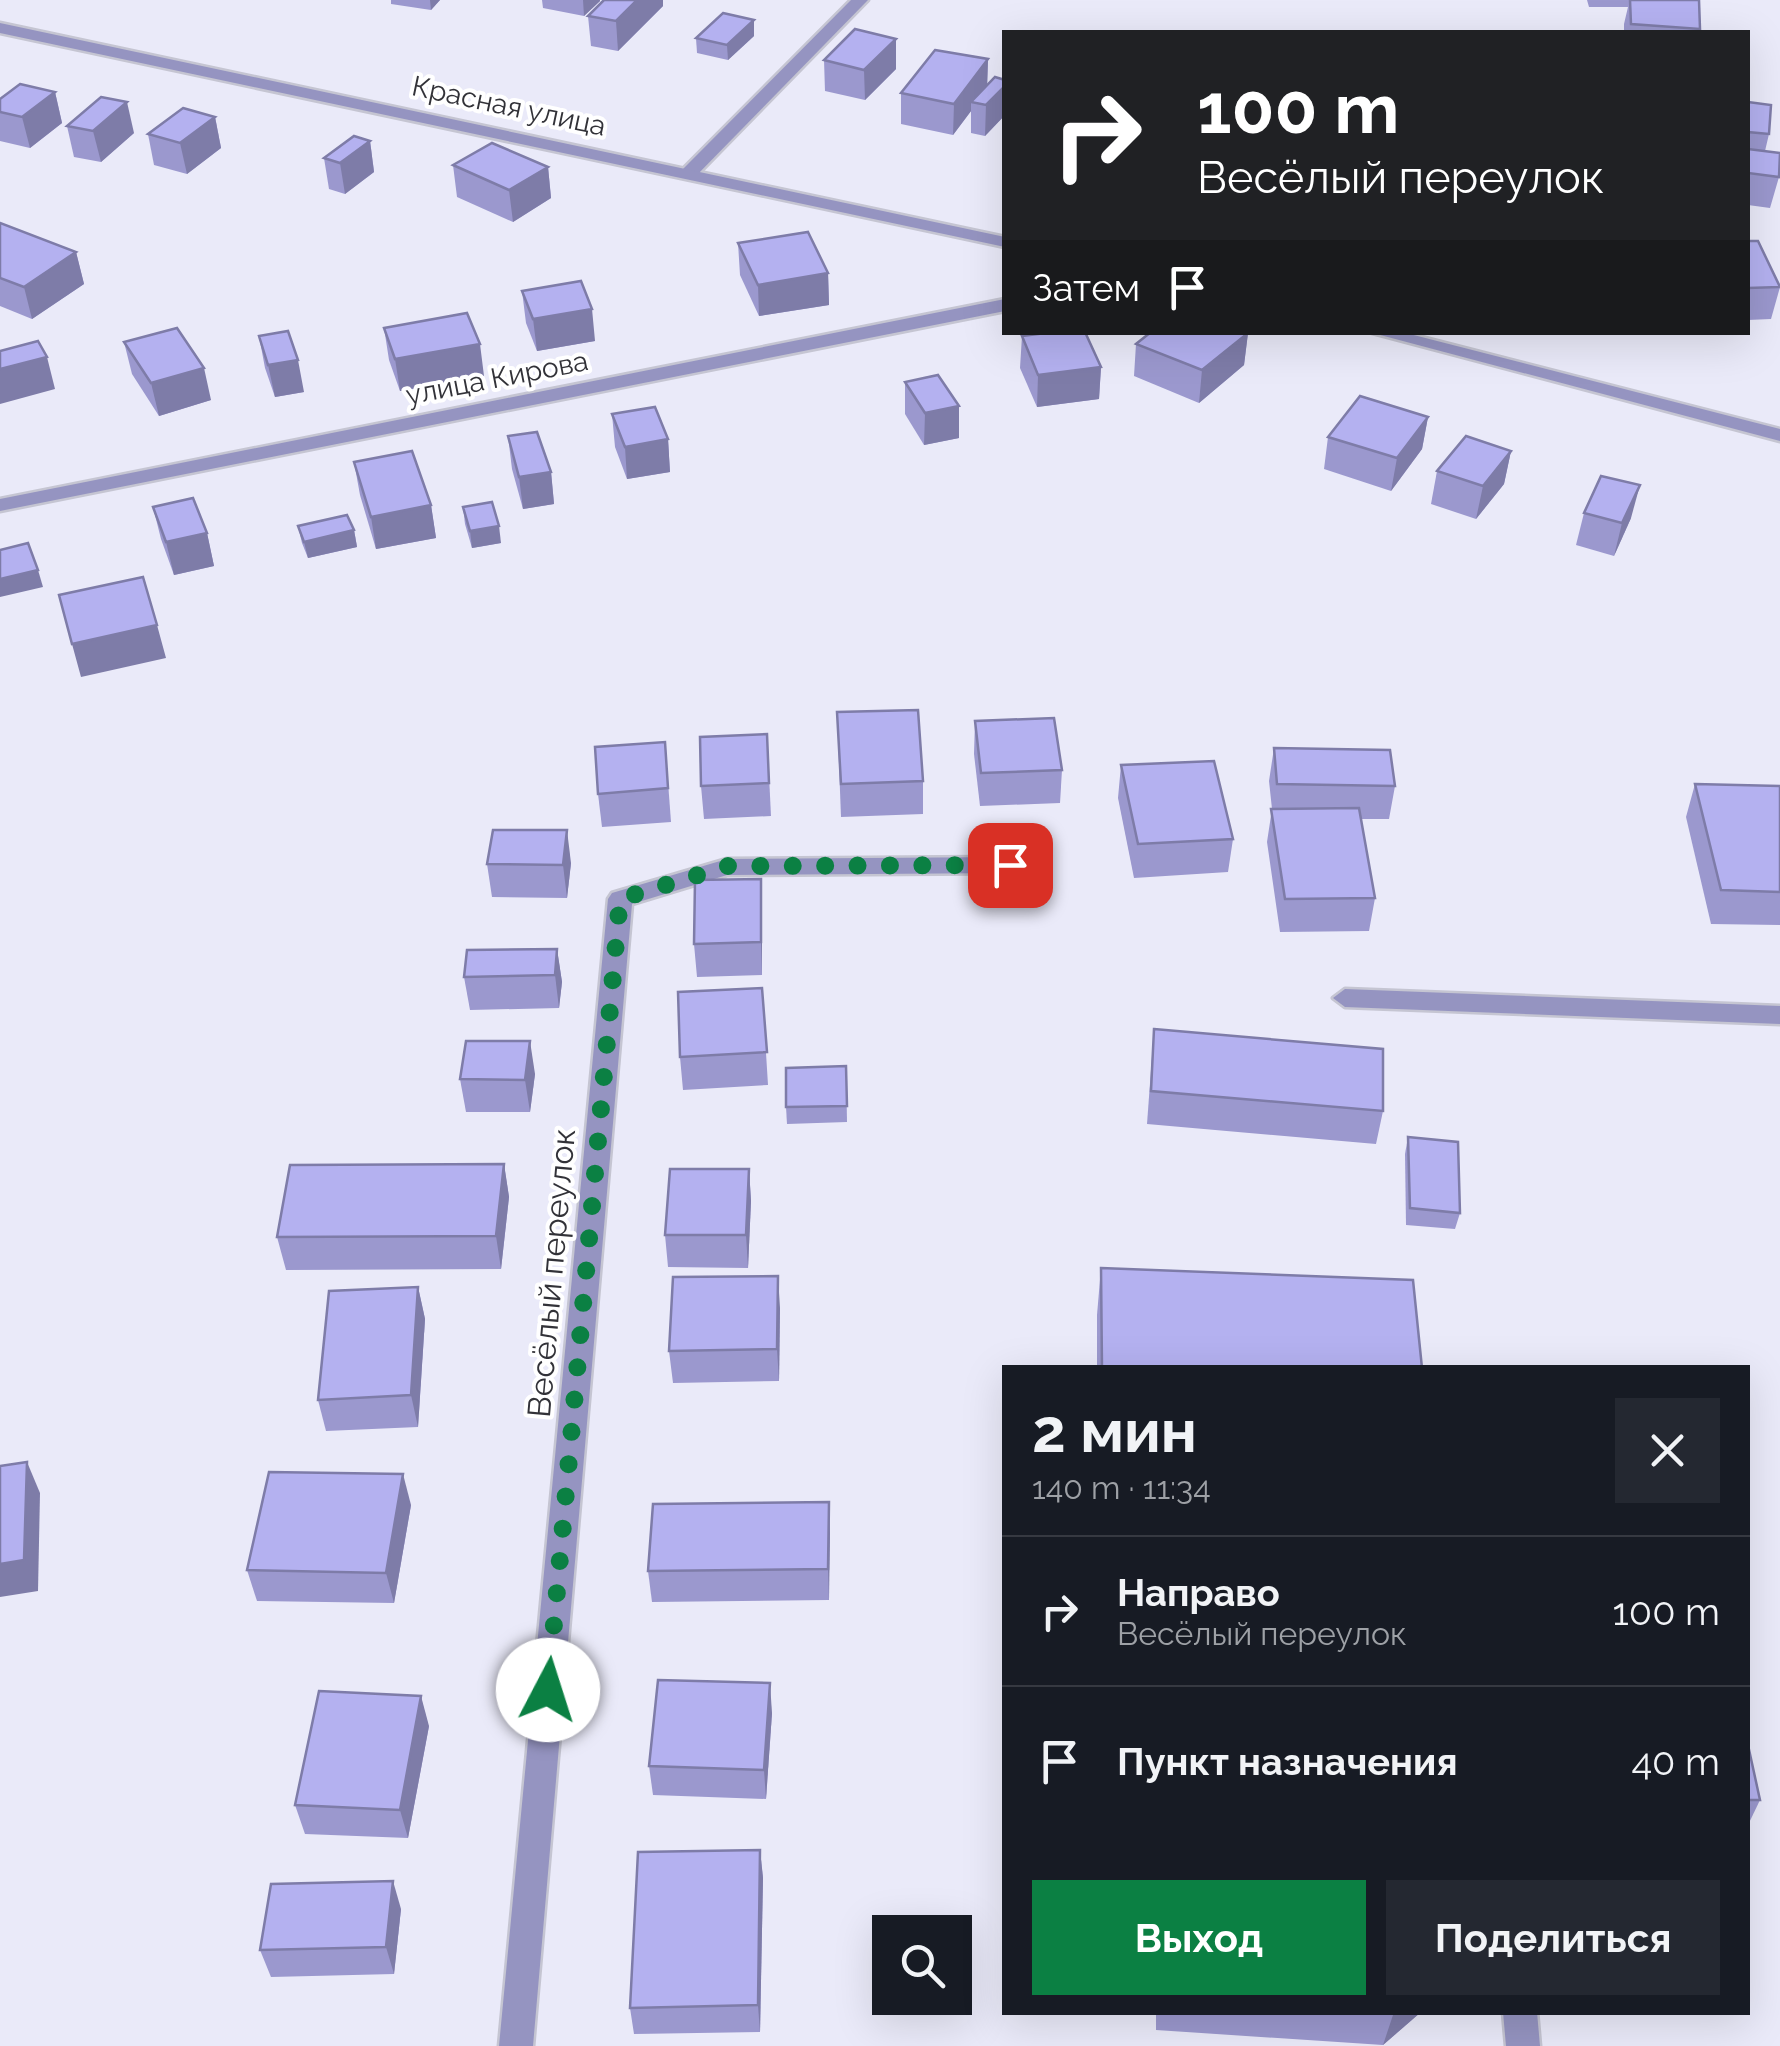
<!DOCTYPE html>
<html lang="ru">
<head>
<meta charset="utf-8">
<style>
	:root { --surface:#171b24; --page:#242831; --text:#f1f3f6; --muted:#9ea1a6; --line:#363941; --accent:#0b8043 }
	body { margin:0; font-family:Raleway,sans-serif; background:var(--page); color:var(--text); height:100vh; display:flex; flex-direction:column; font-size:38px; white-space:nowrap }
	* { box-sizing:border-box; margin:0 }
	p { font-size:32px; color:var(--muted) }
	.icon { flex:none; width:55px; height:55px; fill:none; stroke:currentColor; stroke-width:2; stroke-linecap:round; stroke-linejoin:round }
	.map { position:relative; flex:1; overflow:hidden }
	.drawer { position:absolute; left:1002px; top:1365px; width:748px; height:650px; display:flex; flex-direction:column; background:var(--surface); border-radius:0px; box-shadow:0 10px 40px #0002 }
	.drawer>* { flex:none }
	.hud { position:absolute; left:1002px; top:30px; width:748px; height:305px; border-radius:0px; box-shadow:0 10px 40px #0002; background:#202124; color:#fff; overflow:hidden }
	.buttons { position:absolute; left:872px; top:1915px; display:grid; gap:20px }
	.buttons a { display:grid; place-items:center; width:100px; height:100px; border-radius:0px; background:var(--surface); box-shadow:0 10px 40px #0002; font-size:50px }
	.pin { position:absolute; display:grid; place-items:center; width:85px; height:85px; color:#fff; margin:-42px; border-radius:20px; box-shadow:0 5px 15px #0006 }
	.me { position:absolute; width:110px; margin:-55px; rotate:5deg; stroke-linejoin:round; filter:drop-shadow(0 0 8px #0008) }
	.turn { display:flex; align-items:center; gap:35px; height:210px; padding:0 30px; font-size:45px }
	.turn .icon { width:130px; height:130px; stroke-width:2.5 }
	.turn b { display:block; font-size:70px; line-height:85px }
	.then { display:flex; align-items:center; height:95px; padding:0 30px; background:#0003; gap:20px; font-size:38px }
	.round { display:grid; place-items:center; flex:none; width:105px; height:105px; border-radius:0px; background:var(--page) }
	.head { display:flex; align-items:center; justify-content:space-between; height:170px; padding:0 30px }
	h1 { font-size:60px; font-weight:700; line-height:75px }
	.button { display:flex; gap:20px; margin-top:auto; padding:20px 30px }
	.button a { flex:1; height:115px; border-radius:0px; background:var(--accent); color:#fff; font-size:40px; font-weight:700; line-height:115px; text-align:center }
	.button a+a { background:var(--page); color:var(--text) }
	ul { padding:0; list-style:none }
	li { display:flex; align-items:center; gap:30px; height:150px; padding:0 30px; border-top:2px solid var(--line) }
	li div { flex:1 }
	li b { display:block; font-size:38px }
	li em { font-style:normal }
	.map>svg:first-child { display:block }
</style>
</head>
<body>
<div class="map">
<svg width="1780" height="2046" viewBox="0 0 1780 2046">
	<rect width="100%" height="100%" fill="#eaeaf9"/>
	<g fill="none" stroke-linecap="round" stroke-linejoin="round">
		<g stroke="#c5c5d2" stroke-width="5">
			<g id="service">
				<path d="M 851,0 L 868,0 L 695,177 L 683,177 L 683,169 Z"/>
				<path d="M 1345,989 L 1780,1006 L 1780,1024 L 1345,1007 L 1333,998 Z"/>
				<path d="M 1503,2012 L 1537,2012 L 1540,2046 L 1506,2046 Z"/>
			</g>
		</g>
		<g stroke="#c5c5d2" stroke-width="5">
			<g id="minor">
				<path d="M 0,23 L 1005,237 L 1005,247 L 0,33 Z"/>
				<path d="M 1005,299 L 1005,311 L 0,511 L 0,499 Z"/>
				<path d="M 1369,332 L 1402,332 L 1780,429 L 1780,441 Z"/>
				<path d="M 1010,857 L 1022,865 L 1010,873 L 727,875 L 632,904 L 533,2046 L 499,2046 L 608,899 L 612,893 L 727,859 Z"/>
			</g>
		</g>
		<use href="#service" fill="#9594c1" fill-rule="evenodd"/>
		<use href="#minor" fill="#9594c1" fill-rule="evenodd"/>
	</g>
	<g fill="#9b98ce">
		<path d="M 391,0 L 440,0 L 431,10 L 391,4 Z"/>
		<path d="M 542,0 L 600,0 L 600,1 L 584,16 L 543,8 Z"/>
		<path d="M 604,0 L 663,0 L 663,6 L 618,51 L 591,46 L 588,16 Z"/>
		<path d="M 1587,0 L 1699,0 L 1700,32 L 1624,32 L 1624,24 L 1628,7 L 1589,7 Z"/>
		<path d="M 754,36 L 728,60 L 697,53 L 696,38 Z"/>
		<path d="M 896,39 L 896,69 L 865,100 L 825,91 L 824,60 Z"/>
		<path d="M 988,59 L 987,86 L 1005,80 L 1005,115 L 985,136 L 971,133 L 971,111 L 953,135 L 901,124 L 901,93 Z"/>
		<path d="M 55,92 L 62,123 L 30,148 L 0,141 L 0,99 Z"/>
		<path d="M 1748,102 L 1769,134 L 1765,151 L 1779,177 L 1770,208 L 1748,205 Z"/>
		<path d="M 215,117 L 221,148 L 187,174 L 154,165 L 148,134 Z"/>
		<path d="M 67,126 L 134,133 L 101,162 L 74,157 Z"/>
		<path d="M 370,141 L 374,172 L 345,194 L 329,189 L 324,158 Z"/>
		<path d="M 453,165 L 548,167 L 551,198 L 513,222 L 457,197 Z"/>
		<path d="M 0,223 L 76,252 L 84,284 L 32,319 L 0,306 Z"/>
		<path d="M 1748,241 L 1780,287 L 1771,319 L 1748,320 Z"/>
		<path d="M 738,243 L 828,273 L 829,305 L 759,316 L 740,275 Z"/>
		<path d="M 522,291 L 595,341 L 537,351 L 526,323 Z"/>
		<path d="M 384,328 L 484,376 L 400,391 L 389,360 Z"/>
		<path d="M 1248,333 L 1244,365 L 1199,403 L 1134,376 L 1136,344 Z"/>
		<path d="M 259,336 L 304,392 L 275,397 L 265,368 Z"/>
		<path d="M 1022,336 L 1101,367 L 1099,399 L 1037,407 L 1020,368 Z"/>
		<path d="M 124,342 L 211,400 L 159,416 L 132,374 Z"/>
		<path d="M 905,382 L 959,438 L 924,445 L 905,414 Z"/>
		<path d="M 612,414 L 668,439 L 670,472 L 627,479 L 615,447 Z"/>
		<path d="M 1428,417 L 1422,449 L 1391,491 L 1324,469 L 1328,437 Z"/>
		<path d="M 508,436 L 551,472 L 554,504 L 523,509 L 512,469 Z"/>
		<path d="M 1511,451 L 1504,484 L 1476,519 L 1431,504 L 1437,471 Z"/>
		<path d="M 354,462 L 431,505 L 436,538 L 376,549 L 360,495 Z"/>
		<path d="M 153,507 L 207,533 L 214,566 L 174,575 L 161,539 Z"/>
		<path d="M 463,507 L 501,543 L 472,548 L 465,524 Z"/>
		<path d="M 1584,513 L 1631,518 L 1614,556 L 1576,545 Z"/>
		<path d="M 298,526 L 354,530 L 357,547 L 308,558 L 302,543 Z"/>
		<path d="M 837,712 L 923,781 L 923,814 L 841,817 Z"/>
		<path d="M 975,721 L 1062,770 L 1060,803 L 980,806 L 974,754 Z"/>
		<path d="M 767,734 L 771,816 L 704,819 L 701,786 Z"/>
		<path d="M 665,742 L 671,822 L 602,827 L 598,794 Z"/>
		<path d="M 1274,748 L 1395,786 L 1389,819 L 1361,819 L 1375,898 L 1369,931 L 1280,932 L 1267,842 L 1272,809 L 1269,781 Z"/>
		<path d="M 1121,765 L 1233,839 L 1228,872 L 1134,878 L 1118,798 Z"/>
		<path d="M 1695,784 L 1780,786 L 1780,925 L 1711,924 L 1686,817 Z"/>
		<path d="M 571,863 L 567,898 L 492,897 L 487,864 Z"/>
		<path d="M 762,912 L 762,975 L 697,977 L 694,944 Z"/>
		<path d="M 557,949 L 562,982 L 559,1008 L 470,1010 L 464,977 Z"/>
		<path d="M 762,988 L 768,1085 L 683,1090 L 680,1057 Z"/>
		<path d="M 1154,1029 L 1383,1111 L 1376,1144 L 1147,1124 Z"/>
		<path d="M 846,1066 L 847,1122 L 787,1124 L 786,1107 Z"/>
		<path d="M 535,1074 L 530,1112 L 466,1112 L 460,1079 Z"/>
		<path d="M 1408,1137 L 1460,1213 L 1455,1229 L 1406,1225 L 1405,1154 Z"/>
		<path d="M 504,1164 L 509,1197 L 501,1269 L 286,1270 L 277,1237 Z"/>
		<path d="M 749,1169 L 751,1201 L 748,1268 L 668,1267 L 665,1235 Z"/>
		<path d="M 1101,1268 L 1422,1368 L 1097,1368 L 1097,1315 Z"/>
		<path d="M 418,1287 L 425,1319 L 418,1427 L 326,1431 L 318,1400 Z"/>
		<path d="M 780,1308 L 779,1381 L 673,1383 L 669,1351 Z"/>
		<path d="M 829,1502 L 829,1600 L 652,1602 L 648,1571 Z"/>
		<path d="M 411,1505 L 394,1603 L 257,1601 L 247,1570 Z"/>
		<path d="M 772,1713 L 766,1799 L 653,1795 L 649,1766 Z"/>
		<path d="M 429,1726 L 408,1838 L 305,1834 L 295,1805 Z"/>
		<path d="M 1748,1745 L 1760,1800 L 1748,1825 Z"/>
		<path d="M 760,1850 L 763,1878 L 760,2032 L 634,2034 L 630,2008 Z"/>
		<path d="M 401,1909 L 394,1974 L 271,1977 L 260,1950 Z"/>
		<path d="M 1156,2012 L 1421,2012 L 1383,2045 L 1156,2030 Z"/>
	</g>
	<g fill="#7e7ca8">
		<path d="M 430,0 L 440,0 L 431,10 Z"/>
		<path d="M 583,0 L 600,0 L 600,1 L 584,16 Z"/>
		<path d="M 637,0 L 663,0 L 663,6 L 618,51 L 616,21 Z"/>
		<path d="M 754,20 L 754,36 L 728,60 L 727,45 Z"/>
		<path d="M 896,39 L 896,69 L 865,100 L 864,70 Z"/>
		<path d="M 988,59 L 987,90 L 971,102 L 971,111 L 953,135 L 954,104 Z"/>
		<path d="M 1005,86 L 1005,115 L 985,136 L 986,105 Z"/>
		<path d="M 55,92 L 62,123 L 30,148 L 22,117 Z"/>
		<path d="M 127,102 L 134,133 L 101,162 L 93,131 Z"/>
		<path d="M 215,117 L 221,148 L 187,174 L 180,143 Z"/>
		<path d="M 370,141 L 374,172 L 345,194 L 340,163 Z"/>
		<path d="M 548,167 L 551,198 L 513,222 L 509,190 Z"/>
		<path d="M 76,252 L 84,284 L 32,319 L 24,287 Z"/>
		<path d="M 828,273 L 829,305 L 759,316 L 758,285 Z"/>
		<path d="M 592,309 L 595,341 L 537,351 L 533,319 Z"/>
		<path d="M 1248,333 L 1244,365 L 1199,403 L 1202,370 Z"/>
		<path d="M 480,344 L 484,376 L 400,391 L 395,359 Z"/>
		<path d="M 47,357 L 55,389 L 0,404 L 0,369 Z"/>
		<path d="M 298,360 L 304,392 L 275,397 L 268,365 Z"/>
		<path d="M 1101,367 L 1099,399 L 1037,407 L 1038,375 Z"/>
		<path d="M 204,368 L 211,400 L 159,416 L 151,383 Z"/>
		<path d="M 959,406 L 959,438 L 924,445 L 925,413 Z"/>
		<path d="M 1428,417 L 1422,449 L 1391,491 L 1397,458 Z"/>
		<path d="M 668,439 L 670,472 L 627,479 L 625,447 Z"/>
		<path d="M 1511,451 L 1504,484 L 1476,519 L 1483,486 Z"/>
		<path d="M 551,472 L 554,504 L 523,509 L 519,477 Z"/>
		<path d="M 1640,485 L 1631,518 L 1614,556 L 1622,523 Z"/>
		<path d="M 431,505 L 436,538 L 376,549 L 371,517 Z"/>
		<path d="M 499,526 L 501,543 L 472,548 L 470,531 Z"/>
		<path d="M 354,530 L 357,547 L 308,558 L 304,542 Z"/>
		<path d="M 207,533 L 214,566 L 174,575 L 166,542 Z"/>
		<path d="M 38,570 L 43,587 L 0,597 L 0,579 Z"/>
		<path d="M 157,625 L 166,658 L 81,677 L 72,644 Z"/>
		<path d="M 567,830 L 571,863 L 567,898 L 563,865 Z"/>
		<path d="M 761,879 L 762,912 L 762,975 L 761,942 Z"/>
		<path d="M 557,949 L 562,982 L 559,1008 L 555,975 Z"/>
		<path d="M 530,1041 L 535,1074 L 530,1112 L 525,1080 Z"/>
		<path d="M 504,1164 L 509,1197 L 501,1269 L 496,1236 Z"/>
		<path d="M 749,1169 L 751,1201 L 748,1268 L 746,1235 Z"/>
		<path d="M 778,1276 L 780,1308 L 779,1381 L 777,1349 Z"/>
		<path d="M 418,1287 L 425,1319 L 418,1427 L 411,1395 Z"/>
		<path d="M 27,1462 L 40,1493 L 38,1591 L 0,1597 L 0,1564 Z"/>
		<path d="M 403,1474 L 411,1505 L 394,1603 L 386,1573 Z"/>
		<path d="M 829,1502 L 830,1533 L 829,1600 L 828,1569 Z"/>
		<path d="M 770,1683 L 772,1713 L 766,1799 L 764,1770 Z"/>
		<path d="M 421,1696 L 429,1726 L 408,1838 L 400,1810 Z"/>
		<path d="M 760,1850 L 763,1878 L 760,2032 L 758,2005 Z"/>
		<path d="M 393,1881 L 401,1909 L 394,1974 L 386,1947 Z"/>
		<path d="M 1394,2012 L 1421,2012 L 1383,2045 Z"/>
	</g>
	<g fill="#b4b1f0" stroke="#7e7ca8" stroke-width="2.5">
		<path d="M 604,0 L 637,0 L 616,21 L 588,16 Z"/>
		<path d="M 1630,0 L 1699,0 L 1700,29 L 1631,24 Z"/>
		<path d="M 723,13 L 754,20 L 727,45 L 696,38 Z"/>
		<path d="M 855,29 L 896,39 L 864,70 L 824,60 Z"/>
		<path d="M 935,50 L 988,59 L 954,104 L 901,93 Z"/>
		<path d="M 995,77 L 1005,80 L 1005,86 L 986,105 L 971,102 Z"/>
		<path d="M 20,84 L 55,92 L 22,117 L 0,112 L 0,99 Z"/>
		<path d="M 101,97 L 127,102 L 93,131 L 67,126 Z"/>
		<path d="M 1748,102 L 1771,105 L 1769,134 L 1748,132 Z"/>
		<path d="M 183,108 L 215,117 L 180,143 L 148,134 Z"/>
		<path d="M 354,136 L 370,141 L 340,163 L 324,158 Z"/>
		<path d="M 492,143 L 548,167 L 509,190 L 453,165 Z"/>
		<path d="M 1748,149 L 1780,153 L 1779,177 L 1748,173 Z"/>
		<path d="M 0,223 L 76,252 L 24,287 L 0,278 Z"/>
		<path d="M 808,232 L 828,273 L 758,285 L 738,243 Z"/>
		<path d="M 1748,241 L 1758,241 L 1780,287 L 1748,288 Z"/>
		<path d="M 581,281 L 592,309 L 533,319 L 522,291 Z"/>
		<path d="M 467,313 L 480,344 L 395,359 L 384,328 Z"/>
		<path d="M 177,328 L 204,368 L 151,383 L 124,342 Z"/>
		<path d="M 288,331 L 298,360 L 268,365 L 259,336 Z"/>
		<path d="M 1054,332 L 1085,332 L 1101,367 L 1038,375 L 1022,336 Z"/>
		<path d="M 1151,332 L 1246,332 L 1248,333 L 1202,370 L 1136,344 Z"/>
		<path d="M 38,341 L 47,357 L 0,369 L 0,351 Z"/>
		<path d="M 938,375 L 959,406 L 925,413 L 905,382 Z"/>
		<path d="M 1360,396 L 1428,417 L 1397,458 L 1328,437 Z"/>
		<path d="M 655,407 L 668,439 L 625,447 L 612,414 Z"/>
		<path d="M 537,432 L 551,472 L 519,477 L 508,436 Z"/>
		<path d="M 1466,436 L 1511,451 L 1483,486 L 1437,471 Z"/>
		<path d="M 412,451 L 431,505 L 371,517 L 354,462 Z"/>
		<path d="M 1601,476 L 1640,485 L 1622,523 L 1584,513 Z"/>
		<path d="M 193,498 L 207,533 L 166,542 L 153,507 Z"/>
		<path d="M 492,502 L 499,526 L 470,531 L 463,507 Z"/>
		<path d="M 347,515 L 354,530 L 304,542 L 298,526 Z"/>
		<path d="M 28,543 L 38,570 L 0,579 L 0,550 Z"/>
		<path d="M 143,577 L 157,625 L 72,644 L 59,595 Z"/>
		<path d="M 918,710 L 923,781 L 841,784 L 837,712 Z"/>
		<path d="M 1054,718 L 1062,770 L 981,773 L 975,721 Z"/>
		<path d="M 767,734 L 769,783 L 701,786 L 700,737 Z"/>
		<path d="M 665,742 L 668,788 L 598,794 L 595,747 Z"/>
		<path d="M 1274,748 L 1390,750 L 1395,786 L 1277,784 Z"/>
		<path d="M 1214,761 L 1233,839 L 1138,844 L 1121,765 Z"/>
		<path d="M 1695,784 L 1780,786 L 1780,892 L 1721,890 Z"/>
		<path d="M 1359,808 L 1375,898 L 1285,899 L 1271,809 Z"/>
		<path d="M 493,830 L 567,830 L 563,865 L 487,864 Z"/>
		<path d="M 761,879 L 761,942 L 694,944 L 695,880 Z"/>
		<path d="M 557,949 L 555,975 L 464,977 L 467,950 Z"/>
		<path d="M 762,988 L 767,1052 L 680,1057 L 678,992 Z"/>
		<path d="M 1154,1029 L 1383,1049 L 1383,1111 L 1151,1091 Z"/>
		<path d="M 466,1041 L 530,1041 L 525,1080 L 460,1079 Z"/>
		<path d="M 846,1066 L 847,1106 L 786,1107 L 786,1068 Z"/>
		<path d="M 1408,1137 L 1458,1142 L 1460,1213 L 1410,1208 Z"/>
		<path d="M 504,1164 L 496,1236 L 277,1237 L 290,1165 Z"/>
		<path d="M 670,1169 L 749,1169 L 746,1235 L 665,1235 Z"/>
		<path d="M 1101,1268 L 1413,1280 L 1422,1368 L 1102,1368 Z"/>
		<path d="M 778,1276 L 777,1349 L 669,1351 L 673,1277 Z"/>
		<path d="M 418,1287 L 411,1395 L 318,1400 L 329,1291 Z"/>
		<path d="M 27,1462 L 24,1560 L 0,1564 L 0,1466 Z"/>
		<path d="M 269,1472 L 403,1474 L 386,1573 L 247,1570 Z"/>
		<path d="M 829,1502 L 828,1569 L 648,1571 L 653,1504 Z"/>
		<path d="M 658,1680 L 770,1683 L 764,1770 L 649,1766 Z"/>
		<path d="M 319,1691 L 421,1696 L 400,1810 L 295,1805 Z"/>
		<path d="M 1748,1745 L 1760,1800 L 1748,1800 Z"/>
		<path d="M 760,1850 L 758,2005 L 630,2008 L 638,1852 Z"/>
		<path d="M 393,1881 L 386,1947 L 260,1950 L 271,1884 Z"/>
	</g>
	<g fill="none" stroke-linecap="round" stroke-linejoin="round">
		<path stroke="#0b8043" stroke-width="18" stroke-dasharray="0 32.4" d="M 548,1690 L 620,899 L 727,866 L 1010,865"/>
	</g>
	<g text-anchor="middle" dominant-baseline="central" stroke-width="8" stroke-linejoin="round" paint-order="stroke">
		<g font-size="28" fill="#323238" stroke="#fff">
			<text transform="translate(509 106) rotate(12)">Красная улица</text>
			<text transform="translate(497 378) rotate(-11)">улица Кирова</text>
		</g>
		<g font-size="32" fill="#323238" stroke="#fff">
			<text transform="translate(551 1273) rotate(-85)">Весёлый переулок</text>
		</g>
	</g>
</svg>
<div class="buttons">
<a><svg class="icon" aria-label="search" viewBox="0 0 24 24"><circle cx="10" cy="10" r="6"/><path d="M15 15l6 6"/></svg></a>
</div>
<div class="pin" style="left:1010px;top:865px;background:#d93025"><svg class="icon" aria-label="arrive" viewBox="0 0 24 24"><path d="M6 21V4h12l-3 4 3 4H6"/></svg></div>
<svg class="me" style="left:548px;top:1690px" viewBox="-20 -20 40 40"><circle r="19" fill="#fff"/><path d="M0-13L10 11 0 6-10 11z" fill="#0b8043"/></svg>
<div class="hud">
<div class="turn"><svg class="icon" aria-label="right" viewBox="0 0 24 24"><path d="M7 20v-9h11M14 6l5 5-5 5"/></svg><div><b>100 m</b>Весёлый переулок</div></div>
<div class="then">Затем<svg class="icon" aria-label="arrive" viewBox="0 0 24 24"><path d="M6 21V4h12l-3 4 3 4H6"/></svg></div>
</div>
<section class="drawer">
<div class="head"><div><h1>2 мин</h1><p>140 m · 11:34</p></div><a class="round"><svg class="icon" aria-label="close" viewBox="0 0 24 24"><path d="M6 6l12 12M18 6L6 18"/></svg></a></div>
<ul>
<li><svg class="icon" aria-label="right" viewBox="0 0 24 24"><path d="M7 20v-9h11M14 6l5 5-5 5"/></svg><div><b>Направо</b><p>Весёлый переулок</p></div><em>100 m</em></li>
<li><svg class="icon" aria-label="arrive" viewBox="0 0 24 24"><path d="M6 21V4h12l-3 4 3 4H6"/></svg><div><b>Пункт назначения</b></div><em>40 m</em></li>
</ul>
<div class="button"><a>Выход</a><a>Поделиться</a></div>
</section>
</div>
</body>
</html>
